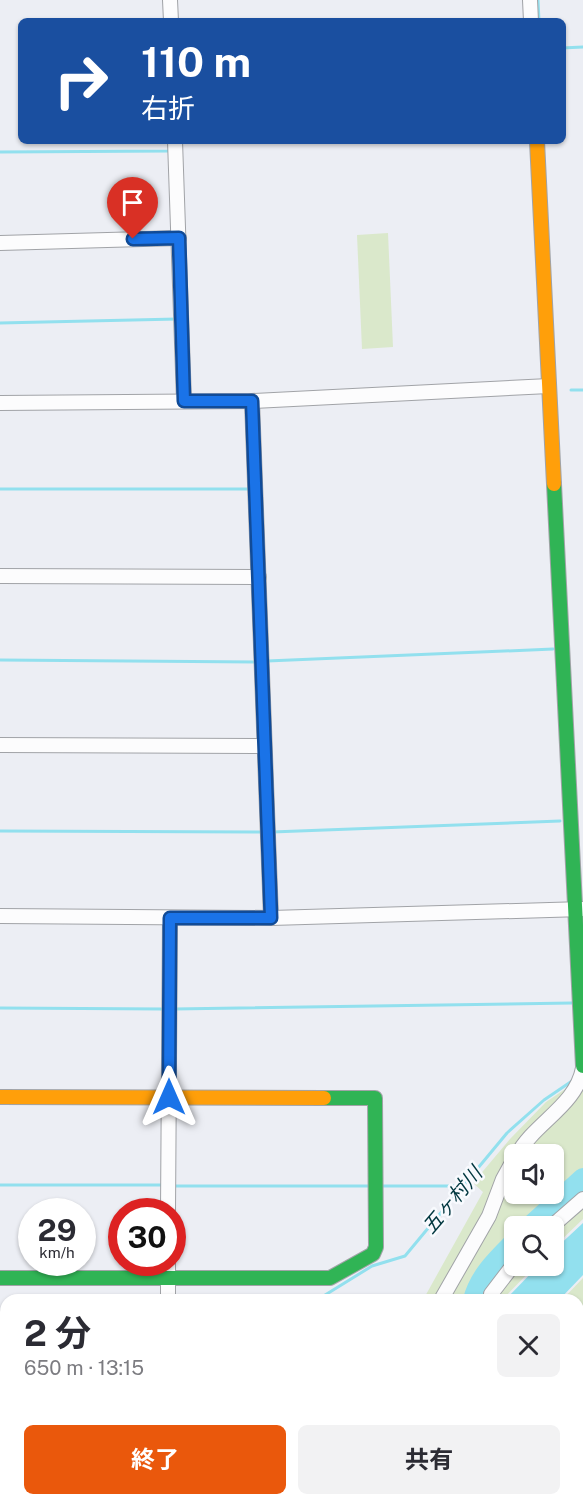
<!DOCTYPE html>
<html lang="ja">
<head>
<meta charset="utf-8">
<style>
	:root { --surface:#fff; --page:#f2f2f3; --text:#2b2b33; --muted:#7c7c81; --accent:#ea580c }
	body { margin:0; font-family:"Public Sans","Noto Sans JP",sans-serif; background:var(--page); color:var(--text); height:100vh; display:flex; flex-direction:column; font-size:22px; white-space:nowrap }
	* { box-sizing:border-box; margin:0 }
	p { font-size:20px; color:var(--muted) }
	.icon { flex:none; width:33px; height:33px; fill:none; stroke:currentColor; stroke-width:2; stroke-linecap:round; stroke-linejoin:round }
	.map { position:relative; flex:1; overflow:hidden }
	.side { position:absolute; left:0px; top:1294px; width:584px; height:212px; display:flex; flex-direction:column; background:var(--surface); border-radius:18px 18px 0 0; box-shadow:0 2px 4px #0004 }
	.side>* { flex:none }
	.top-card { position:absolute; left:18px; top:18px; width:548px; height:126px; border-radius:9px; box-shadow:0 2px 4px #0004; background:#1a4fa0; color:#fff; overflow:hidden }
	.fabs { position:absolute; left:504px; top:1144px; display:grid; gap:12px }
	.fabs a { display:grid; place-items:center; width:60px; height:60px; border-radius:9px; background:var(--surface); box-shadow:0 2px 4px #0004; font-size:30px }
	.speed { position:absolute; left:18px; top:1198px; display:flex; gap:12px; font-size:30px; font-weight:700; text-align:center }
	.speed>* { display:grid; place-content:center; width:78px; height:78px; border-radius:50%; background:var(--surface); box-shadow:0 2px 4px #0004; line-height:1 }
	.speed small { font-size:15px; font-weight:400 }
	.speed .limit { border:9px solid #d22; background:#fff; color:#111 }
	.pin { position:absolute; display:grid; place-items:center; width:51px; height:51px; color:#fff; margin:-62px -26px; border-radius:50% 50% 50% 0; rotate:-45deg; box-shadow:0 0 6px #0007 }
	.pin .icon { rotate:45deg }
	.me { position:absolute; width:66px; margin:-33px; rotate:0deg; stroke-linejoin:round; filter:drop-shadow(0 0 4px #0008) }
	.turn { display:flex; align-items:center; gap:21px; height:126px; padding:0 24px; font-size:27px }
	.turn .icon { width:78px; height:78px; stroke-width:2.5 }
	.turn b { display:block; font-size:42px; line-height:51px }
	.round { display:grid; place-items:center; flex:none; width:63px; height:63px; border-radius:9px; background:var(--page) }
	.summary { display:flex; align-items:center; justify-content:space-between; height:102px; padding:0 24px }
	h1 { font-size:36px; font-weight:700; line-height:45px }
	.primary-button { display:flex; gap:12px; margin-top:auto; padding:12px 24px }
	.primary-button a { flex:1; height:69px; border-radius:9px; background:var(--accent); color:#fff; font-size:24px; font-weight:700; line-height:69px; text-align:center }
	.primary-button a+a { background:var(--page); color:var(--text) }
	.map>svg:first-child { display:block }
</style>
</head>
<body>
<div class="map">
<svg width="583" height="1505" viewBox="0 0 583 1505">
	<rect width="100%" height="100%" fill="#eceef4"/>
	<g fill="#dae8cb" fill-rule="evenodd">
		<path d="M 388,233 L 393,347 L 362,349 L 357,235 Z"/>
		<path d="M 583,1077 L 583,1219 L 554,1247 L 554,1227 L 514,1227 L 514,1266 L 535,1266 L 502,1300 L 481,1300 L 482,1295 L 472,1290 L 467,1300 L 423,1300 L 483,1192 L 473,1183 L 510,1139 L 546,1102 ZM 514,1155 L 554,1155 L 554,1194 L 514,1194 Z"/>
		<path d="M 583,1278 L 583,1339 L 578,1341 L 578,1300 L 562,1300 Z"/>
	</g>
	<path fill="#92e0ee" d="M 583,1223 L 583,1275 L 559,1300 L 505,1300 L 538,1266 L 554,1266 L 554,1250 Z"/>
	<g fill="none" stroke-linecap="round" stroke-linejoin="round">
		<g stroke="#92e0ee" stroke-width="3">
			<path d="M 538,0 L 539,21"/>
			<path d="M 562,48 L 583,47"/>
			<path d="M 0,152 L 170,151 L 170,149"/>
			<path d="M 0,323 L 177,319"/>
			<path d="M 571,390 L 583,390"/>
			<path d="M 0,489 L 250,489 L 250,487"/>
			<path d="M 0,660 L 256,662"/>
			<path d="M 267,661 L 553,649"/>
			<path d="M 0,831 L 261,832"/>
			<path d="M 272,832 L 560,821"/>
			<path d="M 0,1008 L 164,1009"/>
			<path d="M 174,1009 L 572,1003"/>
			<path d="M 0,1185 L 164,1185"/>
			<path d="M 173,1186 L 368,1186"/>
			<path d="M 381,1186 L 454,1186"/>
			<path d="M 317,1300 L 372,1266 L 405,1256 L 507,1133 L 544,1100 L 572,1081"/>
			<path d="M 0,1375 L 6,1376"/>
			<path d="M 179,1500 L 179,1505"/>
			<path d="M 188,1500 L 188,1505"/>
			<path d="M 4,1505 L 8,1500"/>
		</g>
		<g stroke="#92e0ee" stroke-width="20">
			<path d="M 529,1227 L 583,1178"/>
			<path d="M 473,1300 C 479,1276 497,1259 514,1242"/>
			<path d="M 580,1505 L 583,1501"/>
		</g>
		<g stroke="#a1a3a7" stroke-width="16">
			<g id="street">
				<path d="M 170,0 L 171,21"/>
				<path d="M 530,0 L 531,21"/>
				<path d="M 175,141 L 184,401"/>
				<path d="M 0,243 L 179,238"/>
				<path d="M 252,401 L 271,918"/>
				<path d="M 0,403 L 252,401 L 549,386"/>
				<path d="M 0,576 L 259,577"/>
				<path d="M 0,745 L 264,746"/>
				<path d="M 0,916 L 271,918 L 583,909"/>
				<path d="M 517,1155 C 535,1122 576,1106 583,1068"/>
				<path d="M 168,1212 L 170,918"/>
				<path d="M 551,1227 L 583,1199"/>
				<path d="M 491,1294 L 514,1264"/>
				<path d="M 168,1300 L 168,1263"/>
				<path d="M 441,1300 L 489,1216 L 503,1179 L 514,1159"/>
				<path d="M 115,1505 L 119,1500"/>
				<path d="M 265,1505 L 268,1500"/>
				<path d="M 439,1505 L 446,1500"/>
			</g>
		</g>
		<g stroke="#a1a3a7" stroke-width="16">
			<g id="fast">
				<path d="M 554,484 L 583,1066"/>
				<path d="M 0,1278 L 330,1278 L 373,1254 L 376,1247 L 375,1098 L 324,1098"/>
				<path d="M 0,1387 L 6,1389"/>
			</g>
		</g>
		<g stroke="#a1a3a7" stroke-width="16">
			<g id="slow">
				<path d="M 537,141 L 554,484"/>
				<path d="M 0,1097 L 324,1098"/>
				<path d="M 517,1500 L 533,1505"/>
			</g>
		</g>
		<use href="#street" stroke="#fcfcfd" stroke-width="14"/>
		<use href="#fast" stroke="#30b455" stroke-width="14"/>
		<use href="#slow" stroke="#ff9f0a" stroke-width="14"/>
	</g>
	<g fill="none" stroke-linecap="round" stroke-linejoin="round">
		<g stroke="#114b97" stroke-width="15">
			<path id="route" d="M 133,239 L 179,238 L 184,401 L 252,401 L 271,918 L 170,918 L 169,1097"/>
		</g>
		<use href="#route" stroke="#1a73e8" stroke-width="10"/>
	</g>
	<g text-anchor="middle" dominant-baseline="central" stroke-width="5" stroke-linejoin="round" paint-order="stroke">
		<g font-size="20" font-style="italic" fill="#00373f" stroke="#f8fafe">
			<text transform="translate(452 1200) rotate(-50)">五ヶ村川</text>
		</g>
	</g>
</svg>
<div class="fabs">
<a><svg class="icon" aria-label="sound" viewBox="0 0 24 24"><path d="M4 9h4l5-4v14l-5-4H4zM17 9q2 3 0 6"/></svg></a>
<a><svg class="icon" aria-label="search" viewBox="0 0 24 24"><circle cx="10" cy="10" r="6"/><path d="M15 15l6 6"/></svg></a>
</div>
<div class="speed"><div>29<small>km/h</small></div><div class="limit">30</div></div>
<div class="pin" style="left:133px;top:239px;background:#d93025"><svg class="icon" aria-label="arrive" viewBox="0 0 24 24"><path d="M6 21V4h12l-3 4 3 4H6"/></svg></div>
<svg class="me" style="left:169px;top:1097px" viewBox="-20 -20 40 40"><path d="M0-17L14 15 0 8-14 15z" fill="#1a73e8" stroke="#fff" stroke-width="4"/></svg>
<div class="top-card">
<div class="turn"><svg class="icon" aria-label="right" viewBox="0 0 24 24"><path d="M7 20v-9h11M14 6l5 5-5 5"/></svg><div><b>110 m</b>右折</div></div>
</div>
<section class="side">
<div class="summary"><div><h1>2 分</h1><p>650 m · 13:15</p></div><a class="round"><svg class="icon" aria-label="close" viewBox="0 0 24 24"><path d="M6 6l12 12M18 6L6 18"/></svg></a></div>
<div class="primary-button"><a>終了</a><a>共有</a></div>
</section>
</div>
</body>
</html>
